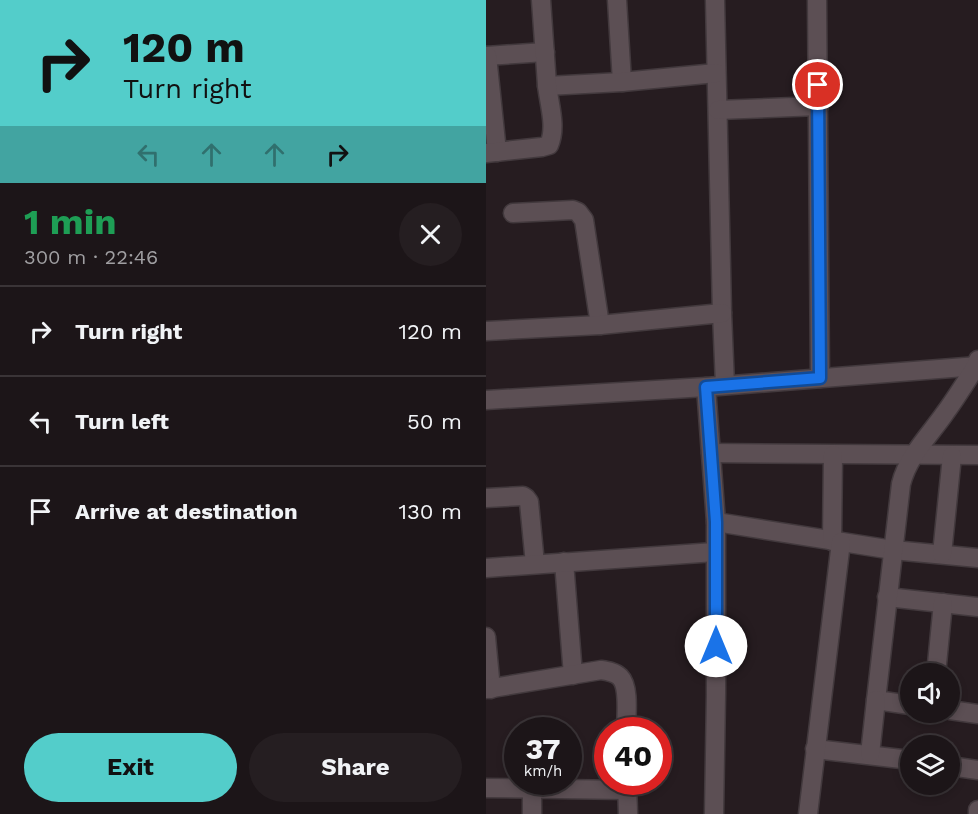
<!DOCTYPE html>
<html lang="en">
<head>
<meta charset="utf-8">
<style>
	:root { --surface:#1c1518; --page:#251e21; --text:#f1f3f6; --muted:#a09fa2; --line:#3a3437; --accent:#53cdca }
	body { margin:0; font-family:"Work Sans",sans-serif; background:var(--page); color:var(--text); height:100vh; display:flex; flex-direction:column; font-size:22px; white-space:nowrap }
	* { box-sizing:border-box; margin:0 }
	p { font-size:20px; color:var(--muted) }
	.icon { flex:none; width:33px; height:33px; fill:none; stroke:currentColor; stroke-width:2; stroke-linecap:round; stroke-linejoin:round }
	.map { position:relative; flex:1; overflow:hidden }
	.sheet { display:flex; flex-direction:column; background:var(--surface); width:486px }
	.sheet>* { flex:none }
	.hud { background:#53cdca; color:#111; overflow:hidden }
	.fabs { position:absolute; left:414px; top:663px; display:grid; gap:12px }
	.fabs a { display:grid; place-items:center; width:60px; height:60px; border-radius:50%; background:var(--surface); box-shadow:0 3px 9px #0003,0 0 0 2px var(--line); font-size:30px }
	.speed { position:absolute; left:18px; top:717px; display:flex; gap:12px; font-size:30px; font-weight:700; text-align:center }
	.speed>* { display:grid; place-content:center; width:78px; height:78px; border-radius:50%; background:var(--surface); box-shadow:0 3px 9px #0003,0 0 0 2px var(--line); line-height:1 }
	.speed small { font-size:15px; font-weight:400 }
	.speed .limit { border:9px solid #d22; background:#fff; color:#111 }
	.pin { position:absolute; display:grid; place-items:center; width:51px; height:51px; color:#fff; margin:-26px; border:3px solid #fff; border-radius:50%; box-shadow:0 2px 6px #0007 }
	.me { position:absolute; width:66px; margin:-33px; rotate:0deg; stroke-linejoin:round; filter:drop-shadow(0 0 4px #0008) }
	.turn { display:flex; align-items:center; gap:21px; height:126px; padding:0 24px; font-size:27px }
	.turn .icon { width:78px; height:78px; stroke-width:2.5 }
	.turn b { display:block; font-size:42px; line-height:51px }
	.lanes { display:flex; align-items:center; height:57px; padding:0 24px; background:#0003; justify-content:center; gap:30px; direction:ltr }
	.lanes .off { opacity:.35 }
	.round { display:grid; place-items:center; flex:none; width:63px; height:63px; border-radius:32px; background:var(--page) }
	.overview { display:flex; align-items:center; justify-content:space-between; height:102px; padding:0 24px }
	h1 { font-size:36px; font-weight:700; line-height:45px; color:#1e9e55 }
	.action { display:flex; gap:12px; margin-top:auto; padding:12px 24px }
	.action a { flex:1; height:69px; border-radius:36px; background:var(--accent); color:#111; font-size:24px; font-weight:700; line-height:69px; text-align:center }
	.action a+a { background:var(--page); color:var(--text) }
	ul { padding:0; list-style:none }
	li { display:flex; align-items:center; gap:18px; height:90px; padding:0 24px; border-top:2px solid var(--line) }
	li div { flex:1 }
	li b { display:block; font-size:22px }
	li em { font-style:normal }
	main { display:flex; flex:1; min-height:0 }
	.map>svg:first-child { display:block }
</style>
</head>
<body>
<main>
<section class="sheet">
<div class="hud">
<div class="turn"><svg class="icon" aria-label="right" viewBox="0 0 24 24"><path d="M7 20v-9h11M14 6l5 5-5 5"/></svg><div><b>120 m</b>Turn right</div></div>
<div class="lanes"><svg class="icon off" aria-label="left" viewBox="0 0 24 24"><path d="M17 20v-9H6M10 6l-5 5 5 5"/></svg><svg class="icon off" aria-label="ahead" viewBox="0 0 24 24"><path d="M12 20V5M6 11l6-6 6 6"/></svg><svg class="icon off" aria-label="ahead" viewBox="0 0 24 24"><path d="M12 20V5M6 11l6-6 6 6"/></svg><svg class="icon" aria-label="right" viewBox="0 0 24 24"><path d="M7 20v-9h11M14 6l5 5-5 5"/></svg></div>
</div>
<div class="overview"><div><h1>1 min</h1><p>300 m · 22:46</p></div><a class="round"><svg class="icon" aria-label="close" viewBox="0 0 24 24"><path d="M6 6l12 12M18 6L6 18"/></svg></a></div>
<ul>
<li><svg class="icon" aria-label="right" viewBox="0 0 24 24"><path d="M7 20v-9h11M14 6l5 5-5 5"/></svg><div><b>Turn right</b></div><em>120 m</em></li>
<li><svg class="icon" aria-label="left" viewBox="0 0 24 24"><path d="M17 20v-9H6M10 6l-5 5 5 5"/></svg><div><b>Turn left</b></div><em>50 m</em></li>
<li><svg class="icon" aria-label="arrive" viewBox="0 0 24 24"><path d="M6 21V4h12l-3 4 3 4H6"/></svg><div><b>Arrive at destination</b></div><em>130 m</em></li>
</ul>
<div class="action"><a>Exit</a><a>Share</a></div>
</section>
<div class="map">
<svg width="492" height="814" viewBox="0 0 492 814">
	<rect width="100%" height="100%" fill="#261c20"/>
	<g fill="none" stroke-linecap="round" stroke-linejoin="round">
		<g stroke="#42393d" stroke-width="21">
			<g id="minor">
				<path d="M 131,0 L 136,82"/>
				<path d="M 229,0 L 236,313 L 239,385"/>
				<path d="M 331,0 L 334,378"/>
				<path d="M 0,56 L 59,52"/>
				<path d="M 1,56 L 11,152"/>
				<path d="M 61,86 L 136,82 L 230,73"/>
				<path d="M 232,110 L 333,106"/>
				<path d="M 0,153 L 56,147 L 63,145 C 71,127 63,104 61,85 C 59,57 57,28 55,0"/>
				<path d="M 27,213 L 87,210 L 92,212 L 98,220 L 114,325"/>
				<path d="M 0,331 L 114,325 L 236,313"/>
				<path d="M 220,387 L 230,522 L 230,694 L 228,814"/>
				<path d="M 0,400 L 220,387 L 492,366"/>
				<path d="M 225,453 L 492,455"/>
				<path d="M 0,498 L 37,496 L 40,498 L 43,502 L 49,564"/>
				<path d="M 230,522 L 407,550 L 492,558"/>
				<path d="M 346,541 L 347,455"/>
				<path d="M 456,554 L 466,456"/>
				<path d="M 78,562 L 87,675"/>
				<path d="M 0,568 L 229,552"/>
				<path d="M 401,597 L 492,607"/>
				<path d="M 0,637 L 5,689"/>
				<path d="M 450,674 L 457,603"/>
				<path d="M 0,689 L 115,670 C 122,671 129,672 134,677 C 144,687 140,717 140,730"/>
				<path d="M 424,705 L 390,700 L 415,484 C 422,456 443,436 459,413 C 470,398 480,382 490,366 L 492,360"/>
				<path d="M 464,710 L 492,714"/>
				<path d="M 329,749 L 424,760"/>
				<path d="M 384,754 L 390,700"/>
				<path d="M 464,766 L 492,770"/>
				<path d="M 141,782 L 142,814"/>
				<path d="M 0,788 L 141,790"/>
				<path d="M 46,789 L 46,814"/>
				<path d="M 322,814 L 355,542"/>
				<path d="M 492,814 L 492,810"/>
			</g>
		</g>
		<use href="#minor" stroke="#5c4f54" stroke-width="18"/>
	</g>
	<g fill="none" stroke-linecap="round" stroke-linejoin="round">
		<g stroke="#114b97" stroke-width="15">
			<path id="route" d="M 230,646 L 230,522 L 220,387 L 334,378 L 332,85"/>
		</g>
		<use href="#route" stroke="#1a73e8" stroke-width="10"/>
	</g>
</svg>
<div class="fabs">
<a><svg class="icon" aria-label="sound" viewBox="0 0 24 24"><path d="M4 9h4l5-4v14l-5-4H4zM17 9q2 3 0 6"/></svg></a>
<a><svg class="icon" aria-label="layers" viewBox="0 0 24 24"><path d="M12 4l9 5-9 5-9-5zM3 14l9 5 9-5"/></svg></a>
</div>
<div class="speed"><div>37<small>km/h</small></div><div class="limit">40</div></div>
<div class="pin" style="left:332px;top:85px;background:#d93025"><svg class="icon" aria-label="arrive" viewBox="0 0 24 24"><path d="M6 21V4h12l-3 4 3 4H6"/></svg></div>
<svg class="me" style="left:230px;top:646px" viewBox="-20 -20 40 40"><circle r="19" fill="#fff"/><path d="M0-13L10 11 0 6-10 11z" fill="#1a73e8"/></svg>
</div>
</main>
</body>
</html>
